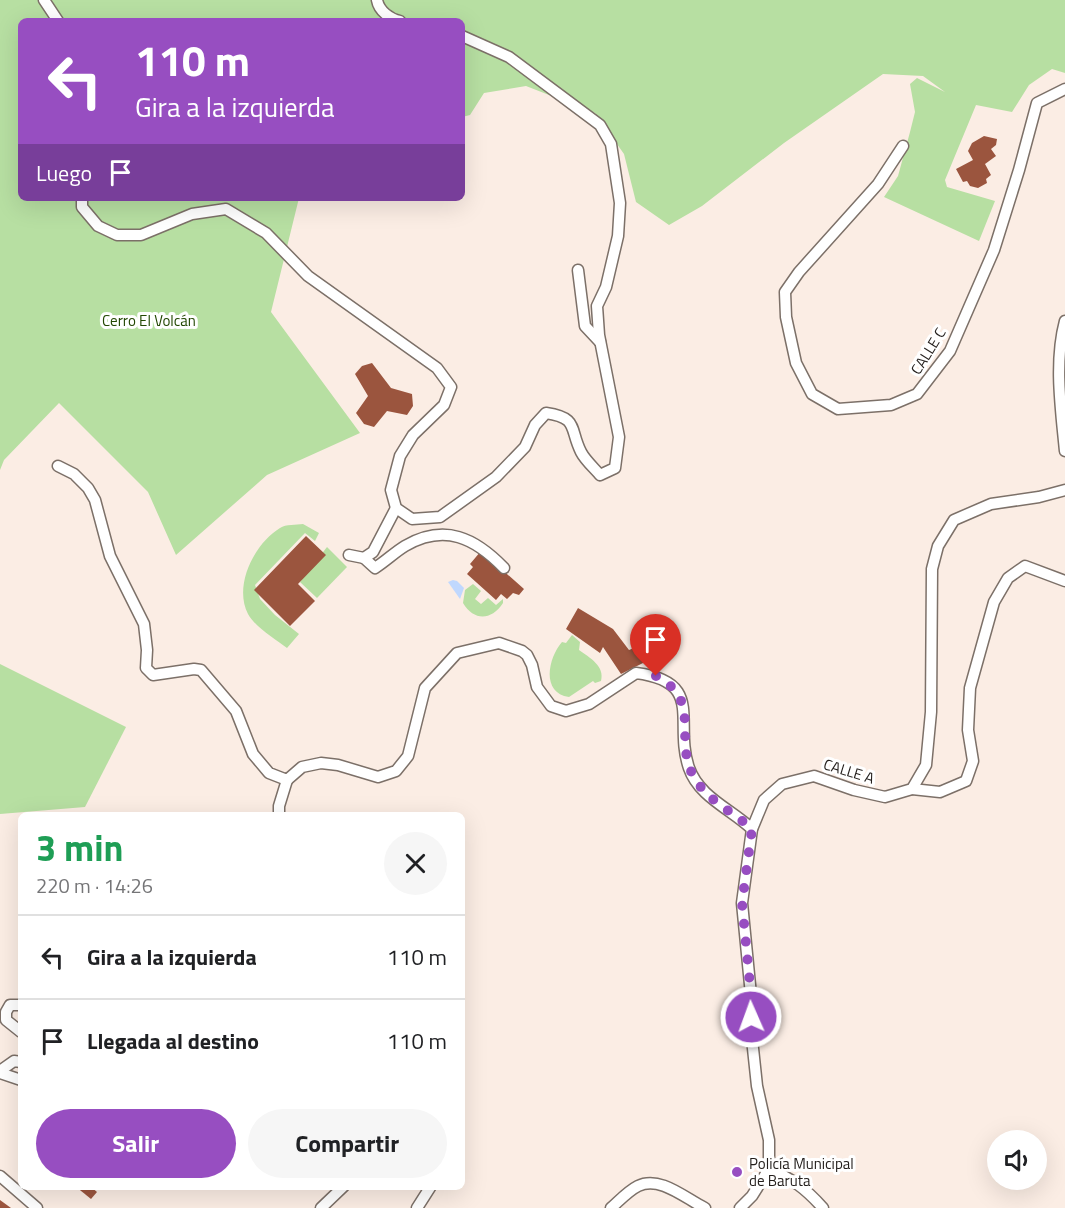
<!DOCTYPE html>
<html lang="es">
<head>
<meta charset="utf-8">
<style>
	:root { --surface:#fff; --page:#f6f6f6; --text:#202124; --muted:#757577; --line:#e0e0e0; --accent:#974ec1 }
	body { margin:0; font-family:"Titillium Web",sans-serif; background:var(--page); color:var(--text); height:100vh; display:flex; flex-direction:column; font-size:22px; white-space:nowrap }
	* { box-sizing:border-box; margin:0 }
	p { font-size:20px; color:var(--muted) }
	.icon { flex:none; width:33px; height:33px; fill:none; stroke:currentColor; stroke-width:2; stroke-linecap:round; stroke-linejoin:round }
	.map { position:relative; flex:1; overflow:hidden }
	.sheet { position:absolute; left:18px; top:812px; width:447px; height:378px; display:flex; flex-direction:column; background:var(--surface); border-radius:9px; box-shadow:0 6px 24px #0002 }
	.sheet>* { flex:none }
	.guide { position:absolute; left:18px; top:18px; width:447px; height:183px; border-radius:9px; box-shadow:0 6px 24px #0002; background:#974ec1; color:#fff; overflow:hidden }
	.controls { position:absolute; left:987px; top:1130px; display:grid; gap:12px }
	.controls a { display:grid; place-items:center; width:60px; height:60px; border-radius:50%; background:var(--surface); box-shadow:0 6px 24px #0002; font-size:30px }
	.pin { position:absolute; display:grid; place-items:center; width:51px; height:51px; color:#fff; margin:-62px -26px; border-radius:50% 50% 50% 0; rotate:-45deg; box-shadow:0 0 6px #0007 }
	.pin .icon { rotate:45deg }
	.me { position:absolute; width:66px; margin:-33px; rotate:358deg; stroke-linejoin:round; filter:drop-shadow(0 0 4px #0008) }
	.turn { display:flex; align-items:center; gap:21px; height:126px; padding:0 18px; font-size:27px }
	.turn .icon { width:78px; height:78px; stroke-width:2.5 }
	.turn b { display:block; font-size:42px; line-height:51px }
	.then { display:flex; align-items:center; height:57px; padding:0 18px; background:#0003; gap:12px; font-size:22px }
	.round { display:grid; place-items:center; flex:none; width:63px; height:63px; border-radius:32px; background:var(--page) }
	.headline { display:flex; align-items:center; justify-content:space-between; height:102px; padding:0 18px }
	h1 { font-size:36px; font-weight:700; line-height:45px; color:#1e9e55 }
	.cta { display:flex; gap:12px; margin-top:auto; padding:12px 18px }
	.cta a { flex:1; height:69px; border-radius:36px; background:var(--accent); color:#fff; font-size:24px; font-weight:700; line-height:69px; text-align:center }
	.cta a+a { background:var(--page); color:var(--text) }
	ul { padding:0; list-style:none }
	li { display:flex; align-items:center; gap:18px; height:84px; padding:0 18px; border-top:2px solid var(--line) }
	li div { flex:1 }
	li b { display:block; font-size:22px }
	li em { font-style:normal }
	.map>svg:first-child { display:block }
</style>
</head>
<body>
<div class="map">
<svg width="1065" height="1208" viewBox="0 0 1065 1208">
	<rect width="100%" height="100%" fill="#fbede4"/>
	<g fill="#b7dfa2">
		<path d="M 0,0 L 1065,0 L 1065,73 L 1052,69 L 1029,85 L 1012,112 L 976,105 L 945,180 L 947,187 L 995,201 L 979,241 L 884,197 L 898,176 L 910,132 L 915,112 L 910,84 L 917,78 L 945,92 L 923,76 L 883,74 L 784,143 L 702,206 L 669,225 L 636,202 L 624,154 L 595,113 L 526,86 L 484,93 L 470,115 L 462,117 L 462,21 L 21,21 L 21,198 L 299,198 L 271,312 L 360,433 L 267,475 L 176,555 L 148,492 L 59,403 L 4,460 L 0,470 Z"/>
		<path d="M 303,524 L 319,533 L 315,541 L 305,533 L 255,585 L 260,599 L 275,615 L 299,634 L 287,648 C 275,639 256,628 248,614 C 233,585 255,543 280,528 C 286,524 296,525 303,524 Z"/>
		<path d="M 327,547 L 347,567 L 317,598 L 300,582 Z"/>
		<path d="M 473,584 L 481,591 L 475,599 L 481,604 L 488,598 L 496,605 L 503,599 L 503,603 C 491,621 474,621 463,603 L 465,590 Z"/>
		<path d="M 572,635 L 580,642 L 579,650 C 590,658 605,666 601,681 L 595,683 L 593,681 L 569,697 C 541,693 548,658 562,642 L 566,643 Z"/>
		<path d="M 0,664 L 126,727 L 85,807 L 0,814 Z"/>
	</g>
	<path fill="#c0d8fe" d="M 453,580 L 457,581 L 464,588 L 460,599 L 448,582 Z"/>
	<g fill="#9b553e">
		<path d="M 984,136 L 997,139 L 996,145 L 991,149 L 996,156 L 985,164 L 991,175 L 986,179 L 987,183 L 978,188 L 970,186 L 967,181 L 963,182 L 956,169 L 973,160 L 968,151 L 972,143 Z"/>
		<path d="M 372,363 L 391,388 L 412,394 L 413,406 L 407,415 L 387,411 L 374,427 L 364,424 L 356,413 L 368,396 L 355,374 L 362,366 Z"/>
		<path d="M 306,536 L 326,555 L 298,584 L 315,601 L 290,626 L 254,590 Z"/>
		<path d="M 481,551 L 524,589 L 519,595 L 513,593 L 507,599 L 501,594 L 496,600 L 467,574 L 473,567 L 470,564 Z"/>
		<path d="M 578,608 L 613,629 L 629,650 L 641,645 L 649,660 L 621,674 L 603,647 L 600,653 L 566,629 Z"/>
		<path d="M 75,1186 L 90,1186 L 97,1192 L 91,1199 Z"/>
		<path d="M 0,1200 L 11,1208 L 0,1208 Z"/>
	</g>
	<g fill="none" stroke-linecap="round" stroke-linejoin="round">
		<g stroke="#7c7068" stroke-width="13">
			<g id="street">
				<path d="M 44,0 L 58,21"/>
				<path d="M 377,0 C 379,11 390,19 400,21"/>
				<path d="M 903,146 L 878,184 L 799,272 L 785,292 L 786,317 L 796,363 L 812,394 L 838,409 L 891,405 L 917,394 L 950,351 L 994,250 L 1019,170 L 1037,103 L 1065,89"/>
				<path d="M 82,198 L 82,207 L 98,226 L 117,235 L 141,235 L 192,214 L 226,209 L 266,233 L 308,276 L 437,368 L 451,387 L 444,405 L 413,435 L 400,456 L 391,490 L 396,508 L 412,519 L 440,517 L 496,477 L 525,447 L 535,425 L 546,413 C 579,418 569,428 581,452 C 585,460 594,468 600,475 L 615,468 L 619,437 L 599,335 L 597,306 L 606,287 L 618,236 L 620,203 L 611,144 L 600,125 L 509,57 L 462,36"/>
				<path d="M 578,270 L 585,326 L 600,342"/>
				<path d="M 1065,321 C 1054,362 1061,409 1065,451"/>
				<path d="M 58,466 L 74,474 L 88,488 L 95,500 L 110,556 L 144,624 L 147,650 L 146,668 L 153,675 L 194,669 L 201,670 L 236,711 L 253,754 L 269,773 L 287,780 L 302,767 L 321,763 L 338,765 L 378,777 L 396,771 L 408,756 L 425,688 L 457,653 L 499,643 L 522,651 L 527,655 L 532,665 L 537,687 L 551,706 L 566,711 L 589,704 L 636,673 C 706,682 673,722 689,768 C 699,797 731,809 752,829"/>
				<path d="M 349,555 L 364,558 L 373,552 L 396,508"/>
				<path d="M 364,558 L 375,568 C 386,561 395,552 405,546 C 445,523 475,538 504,568"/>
				<path d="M 912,789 L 940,792 L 966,781 L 973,761 L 968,730 L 970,688 L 994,602 L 1008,578 L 1025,566 L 1065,581"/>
				<path d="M 279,814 L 279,806 L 287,780"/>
				<path d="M 21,1005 L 10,1005 L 6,1012 L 6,1020 L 21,1032"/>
				<path d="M 0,1071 L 14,1061 L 21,1062"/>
				<path d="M 0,1073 L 21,1080"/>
				<path d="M 769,1169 L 769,1140 L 757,1086 L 752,1039 L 751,995 L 742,903 L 752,829 L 764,800 L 782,784 L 814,776 L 854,790 L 885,797 L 912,789 L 926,765 L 931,712 L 932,569 L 938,546 L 954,520 L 991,504 L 1039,497 L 1065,490"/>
				<path d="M 769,1169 C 793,1179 806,1189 823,1208"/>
				<path d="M 0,1176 L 37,1208"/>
				<path d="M 321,1208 L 344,1186"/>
				<path d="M 417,1208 L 431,1186"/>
				<path d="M 611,1208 C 619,1201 628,1191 638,1186 C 660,1175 686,1199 705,1208"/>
				<path d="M 740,1208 L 752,1196 L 769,1169"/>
			</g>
		</g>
		<use href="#street" stroke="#fff" stroke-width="10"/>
	</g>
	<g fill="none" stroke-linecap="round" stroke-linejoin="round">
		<path stroke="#974ec1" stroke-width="10" stroke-dasharray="0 18" d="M 656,676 C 699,699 678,729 689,767 C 691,772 695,778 698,783 C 709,801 736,814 752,829 L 742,903 L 751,995 L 751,1017"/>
	</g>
	<circle fill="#974ec1" stroke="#fff" stroke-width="2" cx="737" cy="1172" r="6"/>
	<g text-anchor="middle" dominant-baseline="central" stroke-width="6" stroke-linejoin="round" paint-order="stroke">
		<g font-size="15" fill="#234803" stroke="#fff">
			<text x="149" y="320">Cerro El Volcán</text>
		</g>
		<g font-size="15" fill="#231e1b" stroke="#fff">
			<text transform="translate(928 351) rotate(-58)">CALLE C</text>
			<text transform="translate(849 771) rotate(17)">CALLE A</text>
		</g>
		<g font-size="15" fill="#231e1b" stroke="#fff" text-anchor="start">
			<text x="749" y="1163">Policía Municipal<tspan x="749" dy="17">de Baruta</tspan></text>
		</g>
	</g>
</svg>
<div class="controls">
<a><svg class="icon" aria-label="sound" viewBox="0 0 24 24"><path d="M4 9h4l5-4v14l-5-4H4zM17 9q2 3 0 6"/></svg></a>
</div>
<div class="pin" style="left:656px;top:676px;background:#d93025"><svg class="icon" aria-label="arrive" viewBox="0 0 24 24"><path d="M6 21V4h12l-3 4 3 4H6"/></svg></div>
<svg class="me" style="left:751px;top:1017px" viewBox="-20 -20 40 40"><circle r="17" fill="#974ec1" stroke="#fff" stroke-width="3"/><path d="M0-11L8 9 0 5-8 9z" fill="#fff"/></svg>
<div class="guide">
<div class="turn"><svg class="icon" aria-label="left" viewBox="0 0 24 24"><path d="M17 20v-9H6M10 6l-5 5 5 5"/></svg><div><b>110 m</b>Gira a la izquierda</div></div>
<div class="then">Luego<svg class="icon" aria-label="arrive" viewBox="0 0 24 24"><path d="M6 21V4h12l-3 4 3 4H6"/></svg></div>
</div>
<section class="sheet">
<div class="headline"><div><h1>3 min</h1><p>220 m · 14:26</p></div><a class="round"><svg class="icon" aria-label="close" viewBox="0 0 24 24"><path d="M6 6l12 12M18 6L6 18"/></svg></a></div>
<ul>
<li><svg class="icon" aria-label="left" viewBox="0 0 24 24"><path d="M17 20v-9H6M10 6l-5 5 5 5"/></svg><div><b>Gira a la izquierda</b></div><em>110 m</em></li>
<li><svg class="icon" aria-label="arrive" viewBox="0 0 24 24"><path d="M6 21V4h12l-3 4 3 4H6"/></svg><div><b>Llegada al destino</b></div><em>110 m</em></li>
</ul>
<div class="cta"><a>Salir</a><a>Compartir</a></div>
</section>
</div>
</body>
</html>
